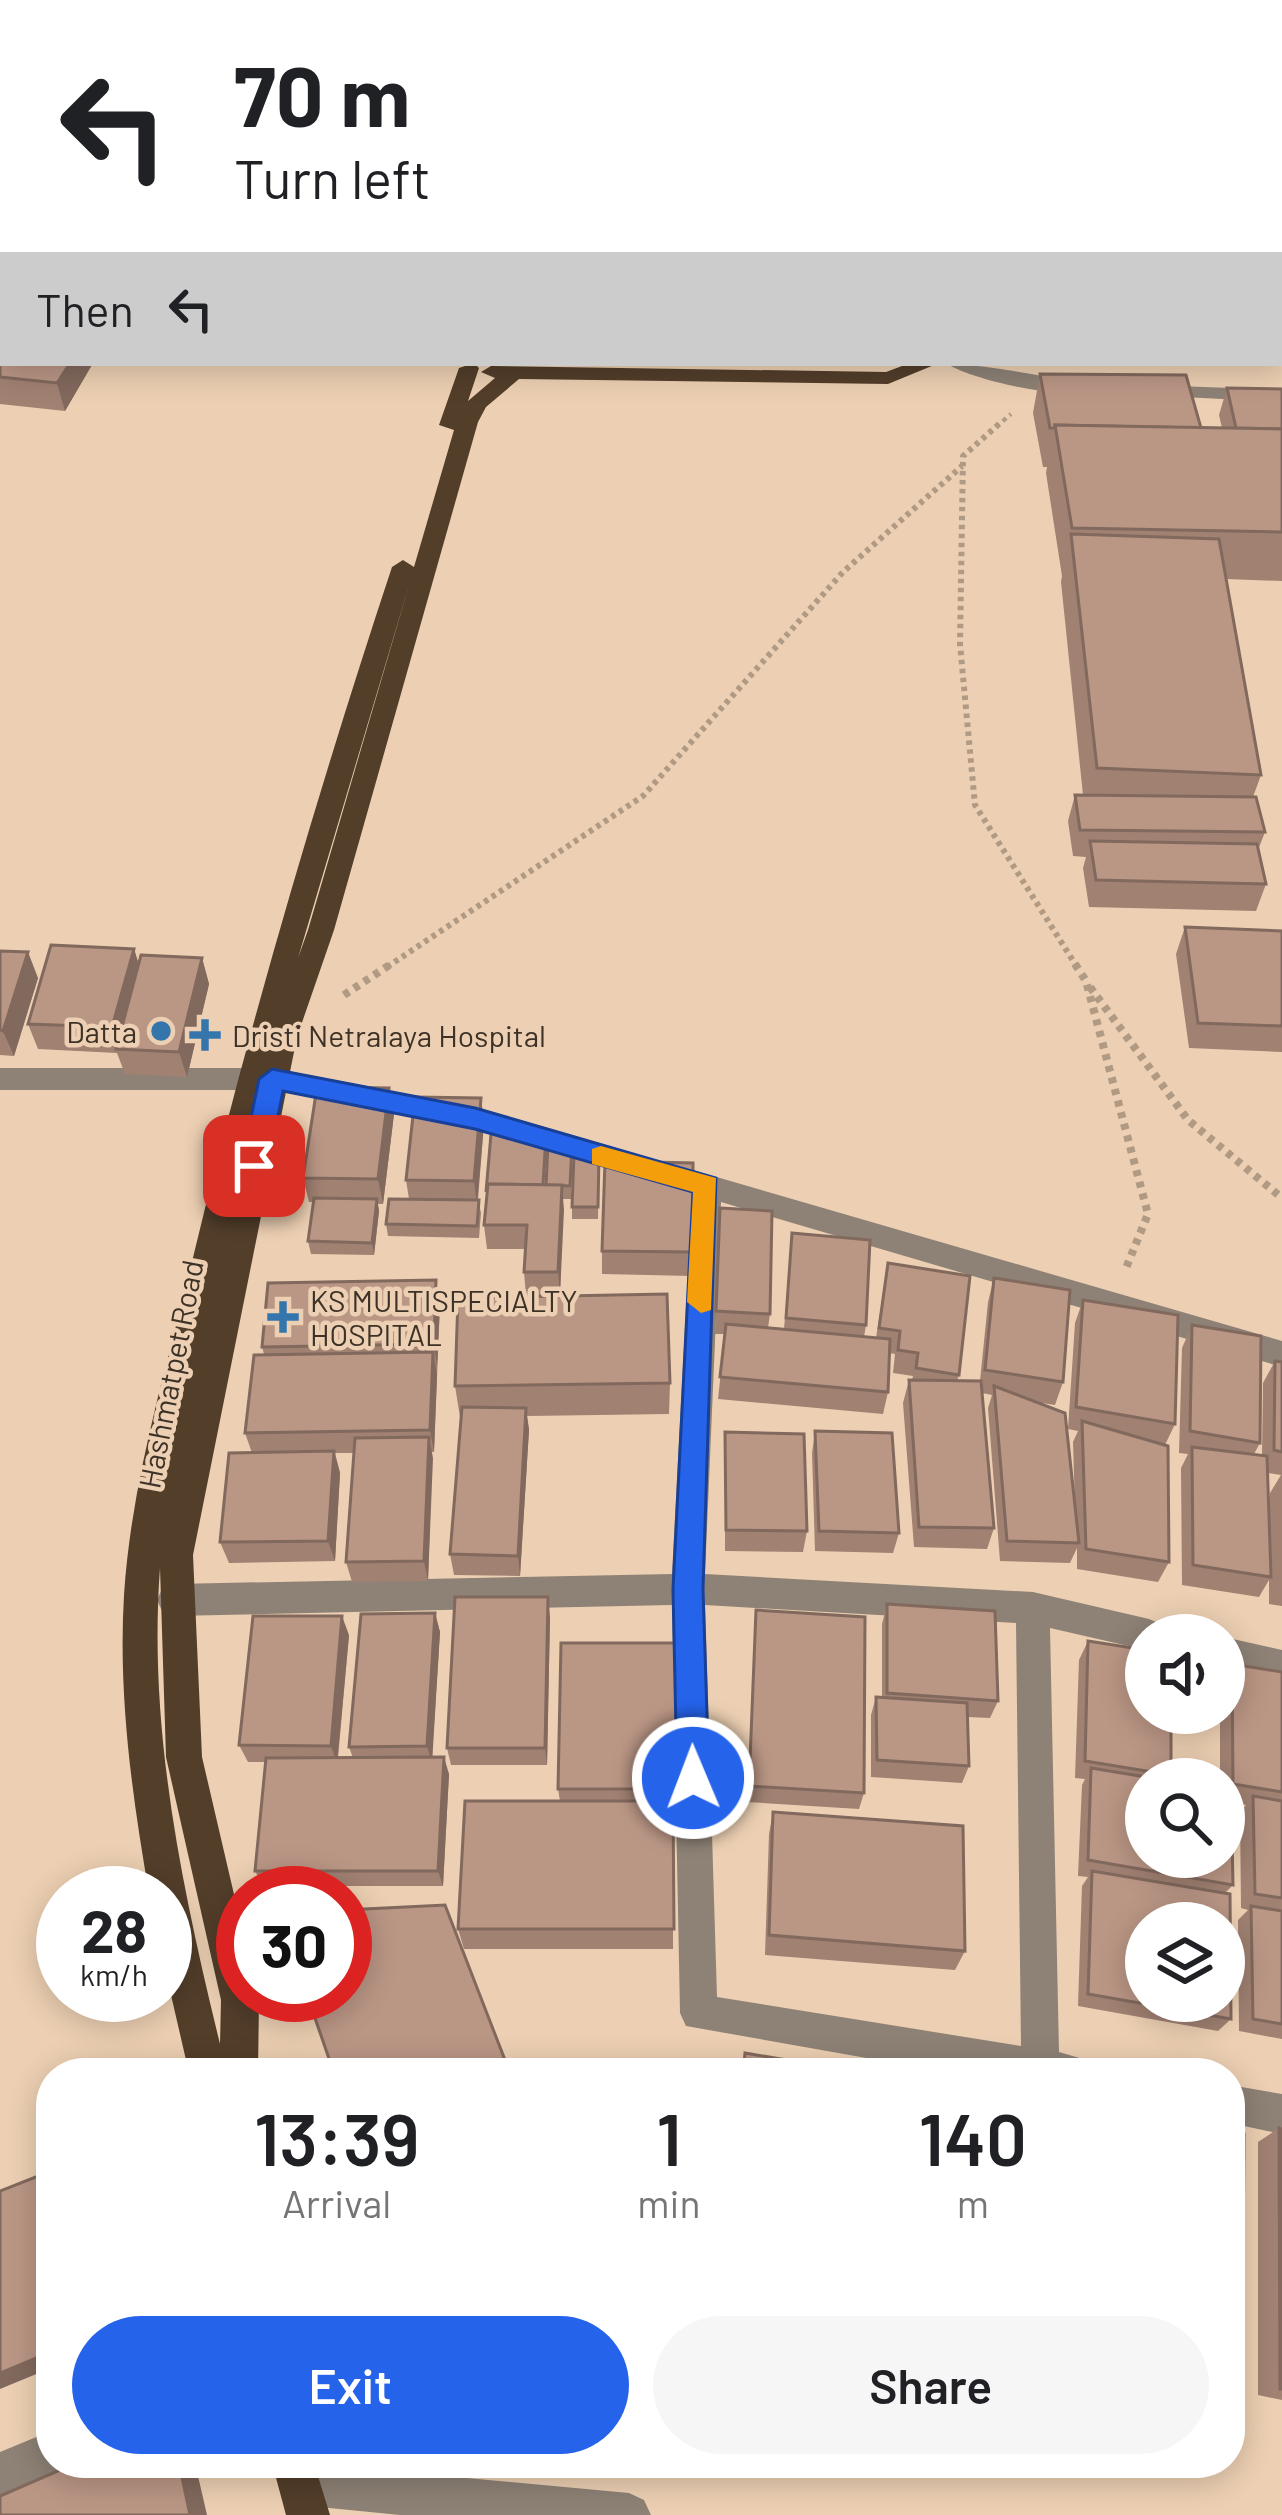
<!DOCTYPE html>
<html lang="en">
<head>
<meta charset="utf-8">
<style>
	:root { --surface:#fff; --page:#f6f6f6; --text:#202124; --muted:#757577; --accent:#2563eb }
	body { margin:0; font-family:Barlow,sans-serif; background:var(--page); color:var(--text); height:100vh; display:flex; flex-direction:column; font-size:45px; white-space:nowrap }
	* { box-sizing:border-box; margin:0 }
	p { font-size:39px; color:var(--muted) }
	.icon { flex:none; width:66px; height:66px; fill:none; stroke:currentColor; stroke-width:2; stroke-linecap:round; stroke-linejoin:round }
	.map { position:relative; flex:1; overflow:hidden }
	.drawer { position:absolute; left:36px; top:2058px; width:1209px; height:420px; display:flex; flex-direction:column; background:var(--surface); border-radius:48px; box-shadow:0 6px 30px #0003 }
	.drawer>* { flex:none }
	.top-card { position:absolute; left:0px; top:0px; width:1284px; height:366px; box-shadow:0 6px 30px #0003; background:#fff; color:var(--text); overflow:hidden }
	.fabs { position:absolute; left:1125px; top:1614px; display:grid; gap:24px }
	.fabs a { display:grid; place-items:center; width:120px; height:120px; border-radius:50%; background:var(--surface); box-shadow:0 6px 30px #0003; font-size:60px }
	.speed { position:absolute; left:36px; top:1866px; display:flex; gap:24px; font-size:60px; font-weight:700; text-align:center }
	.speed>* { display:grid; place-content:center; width:156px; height:156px; border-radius:50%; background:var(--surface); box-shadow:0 6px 30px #0003; line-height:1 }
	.speed small { font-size:30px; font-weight:400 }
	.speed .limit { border:18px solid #d22; background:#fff; color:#111 }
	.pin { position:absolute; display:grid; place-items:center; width:102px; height:102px; color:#fff; margin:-51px; border-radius:24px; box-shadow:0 6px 18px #0006 }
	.me { position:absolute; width:132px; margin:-66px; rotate:359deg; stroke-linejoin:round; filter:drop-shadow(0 0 9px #0008) }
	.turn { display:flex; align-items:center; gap:42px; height:252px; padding:0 36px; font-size:54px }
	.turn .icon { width:156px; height:156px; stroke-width:2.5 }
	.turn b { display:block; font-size:84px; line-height:102px }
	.then { display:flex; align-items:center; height:114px; padding:0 36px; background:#0003; gap:24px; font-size:45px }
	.eta { display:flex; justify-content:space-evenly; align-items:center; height:204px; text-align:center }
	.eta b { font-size:72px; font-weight:600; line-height:84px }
	.cta { display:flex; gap:24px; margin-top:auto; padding:24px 36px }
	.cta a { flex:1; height:138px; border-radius:72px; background:var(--accent); color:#fff; font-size:48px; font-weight:600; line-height:138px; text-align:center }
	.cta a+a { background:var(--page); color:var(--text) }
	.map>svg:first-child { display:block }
</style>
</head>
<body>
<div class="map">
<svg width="1282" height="2515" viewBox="0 0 1282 2515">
	<rect width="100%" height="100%" fill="#edd0b3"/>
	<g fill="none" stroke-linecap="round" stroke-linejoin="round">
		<path stroke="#b09a83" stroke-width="4.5" stroke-dasharray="4.5 4.5" stroke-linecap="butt" d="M 996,427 L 1011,414"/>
		<g stroke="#b09a83" stroke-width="6" stroke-dasharray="4.5 4.5" stroke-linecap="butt">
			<path d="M 999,424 L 963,456 L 960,644 L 975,805 L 1077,967"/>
			<path d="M 387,967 L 643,796 L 843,572 L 962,466"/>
		</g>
		<g stroke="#b09a83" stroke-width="8" stroke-dasharray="6 6" stroke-linecap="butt">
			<path d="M 1075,964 L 1086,981 L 1148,1214 L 1126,1268"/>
			<path d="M 1090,987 L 1188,1120 L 1282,1198"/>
			<path d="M 344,995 L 391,964"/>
		</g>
		<g fill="#8e8276" fill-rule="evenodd">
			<path d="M 946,363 C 967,363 1076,379 1088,388 C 1068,403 966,378 946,363 Z"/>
			<path d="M 1150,385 L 1282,390 L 1282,402 L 1143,395 L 1143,387 Z"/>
			<path d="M 0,1068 L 248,1068 L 260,1075 L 272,1068 L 475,1107 L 1282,1341 L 1282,1367 L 721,1202 L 705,1574 L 1033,1592 L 1149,1619 L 1161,1624 L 1166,1635 L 1146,1635 L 1146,1650 L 1050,1628 L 1059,2052 L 1083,2059 L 1088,2073 L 951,2073 L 686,2026 L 680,2013 L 672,1605 L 174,1616 L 162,1611 L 157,1600 L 162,1589 L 174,1584 L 672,1574 L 692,1193 L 475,1129 L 272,1090 L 260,1083 L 248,1090 L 0,1090 ZM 705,1605 L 1016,1623 L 1021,2046 L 717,1997 Z"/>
			<path d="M 1224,1637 L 1282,1650 L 1282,1682 L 1224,1669 Z"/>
			<path d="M 1230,2085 L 1282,2094 L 1282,2134 L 1230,2123 Z"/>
			<path d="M 51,2431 L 51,2463 L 68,2463 L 66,2467 L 0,2495 L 0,2452 Z"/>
			<path d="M 304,2463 L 629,2493 L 644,2500 L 651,2515 L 400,2515 L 299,2505 L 284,2499 L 278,2484 L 284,2469 Z"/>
		</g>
		<g fill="#533e2a" fill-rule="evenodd">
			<path d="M 1047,0 L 1063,0 L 1064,3 L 1048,3 Z"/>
			<rect x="0" y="283" width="3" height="12"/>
			<path d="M 474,363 L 479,368 L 468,401 L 495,378 L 481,372 L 491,366 L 886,372 L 910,363 L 939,363 L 888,384 L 519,379 L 486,407 L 478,422 L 334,930 L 297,1037 L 193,1555 L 202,1757 L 243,1933 L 243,1995 L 258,1995 L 259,2000 L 258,2073 L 189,2073 L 165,1969 L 165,1893 L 149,1893 C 132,1795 118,1695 124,1595 C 131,1486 163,1380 189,1274 C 246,1036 315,800 392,567 L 403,560 L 414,567 L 454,430 L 439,425 L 459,368 ZM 410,582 L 308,930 L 298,958 ZM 160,1568 L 166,1757 L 221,2000 L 220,2044 C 182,1888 148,1729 160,1568 Z"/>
			<path d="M 272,2463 L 314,2463 L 330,2515 L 286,2515 Z"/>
		</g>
	</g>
	<g fill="#a08172" fill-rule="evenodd">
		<path d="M 1277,0 L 1282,0 L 1282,45 L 1281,3 L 1276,3 Z"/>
		<path d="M 0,323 L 3,363 L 93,363 L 65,411 L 0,404 Z"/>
		<path d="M 1040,374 L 1201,428 L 1222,428 L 1219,415 L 1227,388 L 1282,389 L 1282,581 L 1226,579 L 1261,775 L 1253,797 L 1265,832 L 1258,850 L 1266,884 L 1256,911 L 1089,907 L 1083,868 L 1086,857 L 1073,856 L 1068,821 L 1075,795 L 1083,795 L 1061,582 L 1062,576 L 1046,473 L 1047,467 L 1043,467 L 1033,413 Z"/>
		<path d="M 1185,927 L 1282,931 L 1282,1052 L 1189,1048 L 1176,954 Z"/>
		<path d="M 134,949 L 139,965 L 202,958 L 209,984 L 187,1077 L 125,1074 L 117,1053 L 38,1049 L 28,1024 Z"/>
		<path d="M 0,951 L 38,978 L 14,1056 L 0,1055 Z"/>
		<path d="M 389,1088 L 394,1114 L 383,1204 L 378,1204 L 379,1211 L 374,1255 L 311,1254 L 308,1241 L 313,1202 L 309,1202 L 303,1178 Z"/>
		<path d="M 481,1098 L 484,1123 L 478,1200 L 481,1213 L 479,1238 L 388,1236 L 386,1224 L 409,1199 L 406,1180 Z"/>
		<path d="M 572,1145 L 571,1199 L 563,1199 L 560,1295 L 526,1295 L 524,1272 L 525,1249 L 487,1249 L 484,1225 L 547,1148 L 544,1185 Z"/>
		<path d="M 599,1154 L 598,1219 L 572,1219 L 572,1207 Z"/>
		<path d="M 720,1208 L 770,1314 L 768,1328 L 784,1329 L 790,1257 L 866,1325 L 864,1337 L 876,1338 L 888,1263 L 959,1375 L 957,1381 L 980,1381 L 988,1302 L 994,1278 L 1063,1382 L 1055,1405 L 1035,1402 L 1075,1509 L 1073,1442 L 1078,1431 L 1068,1429 L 1075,1323 L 1083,1300 L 1175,1424 L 1165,1445 L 1169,1562 L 1158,1582 L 1077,1569 L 1077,1548 L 1070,1563 L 1000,1561 L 988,1408 L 992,1395 L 982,1393 L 994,1528 L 987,1549 L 914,1547 L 903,1403 L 909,1380 L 912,1380 L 913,1376 L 893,1373 L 895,1354 L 889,1353 L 888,1392 L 883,1414 L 718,1399 L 725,1334 L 715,1334 Z"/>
		<path d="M 602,1251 L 693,1252 L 692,1276 L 602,1274 Z"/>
		<path d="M 436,1280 L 440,1304 L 434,1452 L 432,1452 L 428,1581 L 352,1582 L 346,1562 L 354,1453 L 335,1453 L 340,1473 L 335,1561 L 229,1563 L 220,1542 L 252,1453 L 245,1433 L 264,1354 L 262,1347 Z"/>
		<path d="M 1192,1325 L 1260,1443 L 1254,1454 L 1262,1456 L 1263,1383 L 1275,1361 L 1282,1362 L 1282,1606 L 1269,1604 L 1269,1580 L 1259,1597 L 1182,1585 L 1181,1468 L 1188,1454 L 1179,1453 L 1182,1348 ZM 1268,1473 L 1281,1475 L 1270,1493 L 1270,1534 Z"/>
		<path d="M 670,1383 L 669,1414 L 527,1416 L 529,1430 L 520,1576 L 454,1575 L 450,1554 L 461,1417 L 460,1417 L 455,1386 Z"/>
		<path d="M 815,1431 L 899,1533 L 893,1553 L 815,1551 L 812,1453 Z"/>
		<path d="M 725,1432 L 807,1531 L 803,1552 L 725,1551 Z"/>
		<path d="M 887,1604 L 998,1701 L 990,1718 L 967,1717 L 969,1766 L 962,1783 L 871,1777 L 871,1715 L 876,1697 L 882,1697 L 882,1624 Z"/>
		<path d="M 756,1610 L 864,1793 L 859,1809 L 747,1802 Z"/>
		<path d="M 435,1613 L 440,1632 L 432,1757 L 449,1774 L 443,1886 L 263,1886 L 255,1871 L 266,1762 L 248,1762 L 239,1745 L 349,1635 L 338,1758 L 353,1758 L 349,1747 Z"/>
		<path d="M 550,1617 L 547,1765 L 451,1765 L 447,1748 Z"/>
		<path d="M 1088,1641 L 1171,1775 L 1168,1779 L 1146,1779 L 1224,1857 L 1224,1779 L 1220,1779 L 1220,1713 L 1224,1713 L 1224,1676 L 1232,1664 L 1282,1672 L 1282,2039 L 1239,2031 L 1238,1920 L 1248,1910 L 1241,1908 L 1240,1812 L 1246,1805 L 1232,1802 L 1233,1885 L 1225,1893 L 1231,2019 L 1218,2031 L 1078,2006 L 1082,1886 L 1088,1877 L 1078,1876 L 1082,1785 L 1085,1779 L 1075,1778 L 1079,1660 Z"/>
		<path d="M 558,1789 L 683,1789 L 682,1805 L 673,1805 L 673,1949 L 464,1949 L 458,1929 L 560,1801 Z"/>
		<path d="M 773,1812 L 965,1951 L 955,1970 L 765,1955 L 769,1834 Z"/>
		<path d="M 1279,2128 L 1282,2129 L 1282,2400 L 1258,2395 L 1258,2142 Z"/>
	</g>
	<g fill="#82695d">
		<path d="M 160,0 L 194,0 L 191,3 L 157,3 Z"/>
		<path d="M 328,0 L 352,0 L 349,3 L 325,3 Z"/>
		<path d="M 70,363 L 93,363 L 65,411 L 57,383 Z"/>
		<path d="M 134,949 L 142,975 L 119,1049 L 112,1027 Z"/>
		<path d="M 28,952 L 38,978 L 14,1056 L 3,1031 Z"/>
		<path d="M 202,958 L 209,984 L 187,1077 L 179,1052 Z"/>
		<path d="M 389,1088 L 394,1114 L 383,1204 L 378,1179 Z"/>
		<path d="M 481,1098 L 484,1123 L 477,1205 L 474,1181 Z"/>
		<path d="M 562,1185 L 564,1210 L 560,1295 L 558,1272 Z"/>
		<path d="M 377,1199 L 379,1211 L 374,1255 L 372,1243 Z"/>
		<path d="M 436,1280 L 440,1304 L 437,1367 L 434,1344 Z"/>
		<path d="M 433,1352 L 437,1374 L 434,1452 L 430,1430 Z"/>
		<path d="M 526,1408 L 529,1430 L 520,1576 L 518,1556 Z"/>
		<path d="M 429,1437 L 433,1458 L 428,1581 L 424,1561 Z"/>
		<path d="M 334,1451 L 340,1473 L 335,1561 L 328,1541 Z"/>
		<path d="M 548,1597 L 550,1617 L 547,1765 L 545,1748 Z"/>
		<path d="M 435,1613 L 440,1632 L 432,1763 L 427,1746 Z"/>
		<path d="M 342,1616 L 349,1635 L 337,1763 L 331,1746 Z"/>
		<path d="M 444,1757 L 449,1774 L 443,1886 L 438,1871 Z"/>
		<path d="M 51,2352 L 51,2368 L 0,2389 L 0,2373 Z"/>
		<path d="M 179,2463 L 195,2463 L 207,2515 L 190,2515 Z"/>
	</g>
	<g fill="#ba9685" stroke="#82695d" stroke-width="3" fill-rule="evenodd">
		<path d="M 105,0 L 160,0 L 157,3 L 102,3 Z"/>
		<path d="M 274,0 L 328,0 L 325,3 L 270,3 Z"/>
		<rect x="1197" y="0" width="35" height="3"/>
		<path d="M 0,323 L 3,323 L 3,363 L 70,363 L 57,383 L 0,377 Z"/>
		<path d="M 1040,374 L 1186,375 L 1201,428 L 1055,425 L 1056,428 L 1050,428 Z"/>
		<path d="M 1227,388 L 1282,389 L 1282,429 L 1236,428 Z"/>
		<path d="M 1055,425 L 1282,429 L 1282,532 L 1072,528 Z"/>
		<path d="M 1071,534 L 1219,539 L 1261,775 L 1097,768 Z"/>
		<path d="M 1075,795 L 1256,797 L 1265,832 L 1080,830 Z"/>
		<path d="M 1090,841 L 1257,844 L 1266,884 L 1096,880 Z"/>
		<path d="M 1185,927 L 1282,931 L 1282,1026 L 1198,1023 Z"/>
		<path d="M 51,945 L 134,949 L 112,1027 L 28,1024 Z"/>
		<path d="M 0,951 L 28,952 L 3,1031 L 0,1030 Z"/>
		<path d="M 141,955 L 202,958 L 179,1052 L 116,1049 Z"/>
		<path d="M 317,1087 L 389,1088 L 378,1179 L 303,1178 Z"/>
		<path d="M 415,1097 L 481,1098 L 474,1181 L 406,1180 Z"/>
		<path d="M 491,1134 L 546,1135 L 543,1185 L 488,1184 L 486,1192 Z"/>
		<path d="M 548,1144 L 572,1145 L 570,1186 L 546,1185 Z"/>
		<path d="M 574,1154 L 599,1154 L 598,1207 L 572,1207 Z"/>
		<path d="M 605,1161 L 693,1163 L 693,1252 L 602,1251 Z"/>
		<path d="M 488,1184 L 562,1185 L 558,1272 L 524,1272 L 527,1225 L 484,1225 Z"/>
		<path d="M 314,1198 L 377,1199 L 372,1243 L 308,1241 Z"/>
		<path d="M 389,1199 L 479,1200 L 477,1226 L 386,1224 Z"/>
		<path d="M 720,1208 L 772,1211 L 770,1314 L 716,1311 Z"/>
		<path d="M 792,1233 L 870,1240 L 866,1325 L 786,1318 Z"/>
		<path d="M 888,1263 L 970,1276 L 959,1375 L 916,1368 L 918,1353 L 898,1350 L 900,1331 L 879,1328 Z"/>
		<path d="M 994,1278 L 1070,1290 L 1063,1382 L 985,1370 Z"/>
		<path d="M 436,1280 L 434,1344 L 262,1347 L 268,1283 Z"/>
		<path d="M 667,1294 L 670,1383 L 455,1386 L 458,1298 Z"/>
		<path d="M 1083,1300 L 1178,1315 L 1175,1424 L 1076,1407 Z"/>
		<path d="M 726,1324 L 890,1339 L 888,1392 L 720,1377 Z"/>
		<path d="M 1192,1325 L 1261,1336 L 1260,1443 L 1190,1431 Z"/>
		<path d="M 433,1352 L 430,1430 L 245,1433 L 254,1355 Z"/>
		<path d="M 1275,1361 L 1282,1362 L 1282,1452 L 1274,1450 Z"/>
		<path d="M 909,1380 L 981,1381 L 994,1528 L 919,1527 Z"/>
		<path d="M 994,1386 L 1065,1413 L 1079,1543 L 1007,1541 Z"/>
		<path d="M 462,1407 L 526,1408 L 518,1556 L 450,1554 Z"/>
		<path d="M 1082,1421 L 1168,1446 L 1169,1562 L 1086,1549 Z"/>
		<path d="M 815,1431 L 892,1433 L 899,1533 L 819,1531 Z"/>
		<path d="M 725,1432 L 804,1434 L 807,1531 L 726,1530 Z"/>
		<path d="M 429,1437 L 424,1561 L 346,1562 L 355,1438 Z"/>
		<path d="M 1192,1447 L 1267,1456 L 1271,1577 L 1193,1565 Z"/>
		<path d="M 334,1451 L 328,1541 L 220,1542 L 229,1453 Z"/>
		<path d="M 455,1597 L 548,1597 L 545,1748 L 447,1748 Z"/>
		<path d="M 887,1604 L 995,1611 L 998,1701 L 887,1693 Z"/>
		<path d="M 756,1610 L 865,1617 L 864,1793 L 749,1786 Z"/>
		<path d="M 435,1613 L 427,1746 L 349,1747 L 361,1614 Z"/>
		<path d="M 253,1616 L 342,1616 L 331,1746 L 239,1745 Z"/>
		<path d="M 1088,1641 L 1146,1650 L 1146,1713 L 1171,1713 L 1171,1775 L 1085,1761 Z"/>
		<path d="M 561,1643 L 680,1643 L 683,1789 L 558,1789 Z"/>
		<path d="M 1232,1664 L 1282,1672 L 1282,1792 L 1233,1784 Z"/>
		<path d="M 876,1697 L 967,1703 L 969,1766 L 877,1760 Z"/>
		<path d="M 444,1757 L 438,1871 L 255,1871 L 266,1758 Z"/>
		<path d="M 1091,1768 L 1158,1779 L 1146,1779 L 1146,1857 L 1224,1857 L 1224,1790 L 1231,1791 L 1233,1885 L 1088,1860 Z"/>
		<path d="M 1253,1796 L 1282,1801 L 1282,1898 L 1255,1894 Z"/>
		<path d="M 465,1801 L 673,1801 L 674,1929 L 458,1929 Z"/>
		<path d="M 773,1812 L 963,1826 L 965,1951 L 769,1935 Z"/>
		<path d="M 1092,1871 L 1230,1894 L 1231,2019 L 1088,1994 ZM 1146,1923 L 1224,1923 L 1224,2001 L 1146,2001 Z"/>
		<path d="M 445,1905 L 510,2073 L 334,2073 L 307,1995 L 345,1995 L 345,1910 Z"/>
		<path d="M 1251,1906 L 1282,1911 L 1282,2024 L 1253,2019 Z"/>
		<path d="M 745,2053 L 863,2073 L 743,2073 Z"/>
		<path d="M 930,2065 L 973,2073 L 929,2073 Z"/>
		<path d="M 1279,2128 L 1282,2129 L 1282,2389 L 1280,2389 Z"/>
		<path d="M 1230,2131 L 1244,2134 L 1242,2386 L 1230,2383 Z"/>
		<path d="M 51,2171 L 51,2352 L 0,2373 L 0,2191 Z"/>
		<path d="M 76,2463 L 179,2463 L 190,2515 L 0,2515 L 0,2496 Z"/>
	</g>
	<path fill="#2563eb" stroke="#184099" stroke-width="3" d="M 272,1069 L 475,1108 L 716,1178 L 703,1589 L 709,1778 L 704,1789 L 693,1794 L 682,1789 L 677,1778 L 673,1589 L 693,1192 L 475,1129 L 283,1091 L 268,1166 L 254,1176 L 241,1166 L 259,1079 Z"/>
	<path fill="#f59e0b" d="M 601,1146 L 716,1178 L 711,1310 L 701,1313 L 687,1302 L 693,1192 L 592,1164 L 592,1149 Z"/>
	<g fill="#3476ac" stroke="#edd0b3" stroke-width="4.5">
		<circle cx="161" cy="1031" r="12"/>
		<path d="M199 1017h12v12h12v12h-12v12h-12v-12h-12v-12h12z"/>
		<path d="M277 1299h12v12h12v12h-12v12h-12v-12h-12v-12h12z"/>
	</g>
	<g text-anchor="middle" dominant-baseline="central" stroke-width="9" stroke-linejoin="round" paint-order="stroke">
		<g font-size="30" fill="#3d3227" stroke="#edd0b3" text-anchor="start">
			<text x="137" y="1031" text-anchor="end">Datta</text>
			<text x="232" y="1035">Dristi Netralaya Hospital</text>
			<text x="310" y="1300">KS MULTISPECIALTY<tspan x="310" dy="34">HOSPITAL</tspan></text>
		</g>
		<g font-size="30" fill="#3d3227" stroke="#edd0b3">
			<text transform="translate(170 1374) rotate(-79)">Hashmatpet Road</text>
		</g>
	</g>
</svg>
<div class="fabs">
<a><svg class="icon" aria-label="sound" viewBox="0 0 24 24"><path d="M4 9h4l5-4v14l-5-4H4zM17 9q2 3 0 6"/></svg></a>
<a><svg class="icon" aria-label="search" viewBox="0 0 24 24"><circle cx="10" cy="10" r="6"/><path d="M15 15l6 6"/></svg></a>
<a><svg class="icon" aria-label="layers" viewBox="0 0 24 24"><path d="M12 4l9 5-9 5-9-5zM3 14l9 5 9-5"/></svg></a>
</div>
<div class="speed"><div>28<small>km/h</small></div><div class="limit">30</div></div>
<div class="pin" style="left:254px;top:1166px;background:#d93025"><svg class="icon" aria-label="arrive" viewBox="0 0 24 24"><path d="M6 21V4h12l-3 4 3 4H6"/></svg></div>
<svg class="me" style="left:693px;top:1778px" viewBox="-20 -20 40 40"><circle r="17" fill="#2563eb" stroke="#fff" stroke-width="3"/><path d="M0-11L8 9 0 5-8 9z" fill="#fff"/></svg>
<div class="top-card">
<div class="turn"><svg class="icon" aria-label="left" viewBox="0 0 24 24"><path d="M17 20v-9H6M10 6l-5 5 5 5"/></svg><div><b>70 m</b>Turn left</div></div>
<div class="then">Then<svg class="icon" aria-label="left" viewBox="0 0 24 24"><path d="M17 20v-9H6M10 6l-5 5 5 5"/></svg></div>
</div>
<section class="drawer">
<div class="eta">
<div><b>13:39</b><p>Arrival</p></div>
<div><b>1</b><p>min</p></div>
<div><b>140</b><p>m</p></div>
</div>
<div class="cta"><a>Exit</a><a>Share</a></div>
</section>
</div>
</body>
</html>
